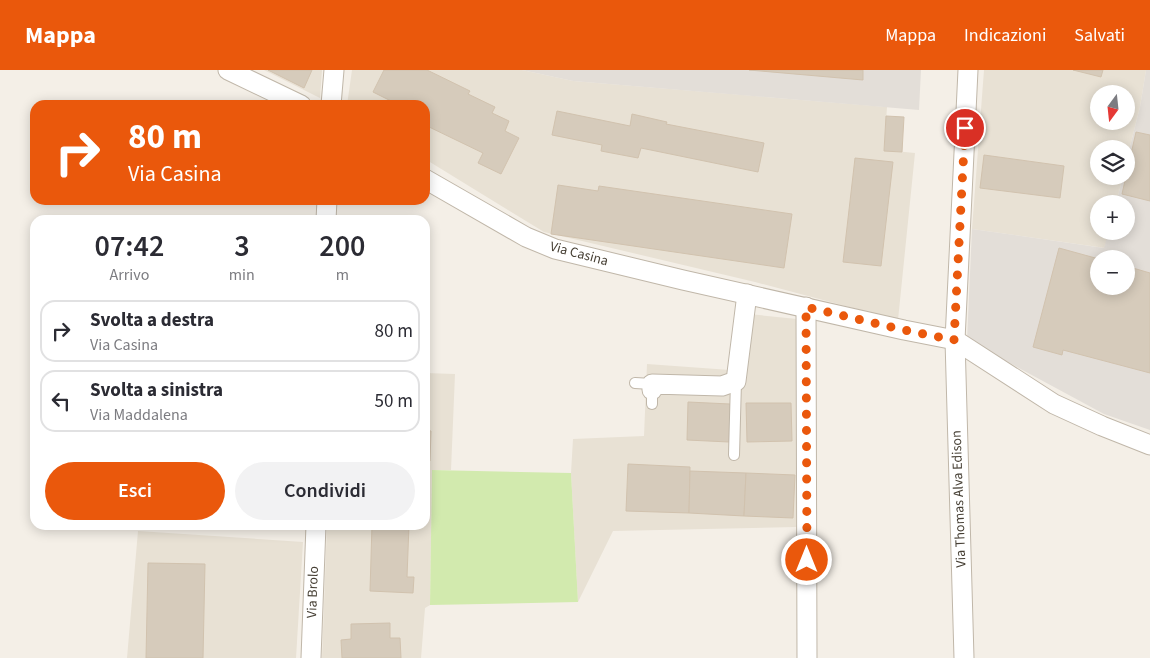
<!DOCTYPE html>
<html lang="it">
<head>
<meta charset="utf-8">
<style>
	:root { --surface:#fff; --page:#f2f2f3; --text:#2b2b33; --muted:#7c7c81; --line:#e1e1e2; --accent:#ea580c }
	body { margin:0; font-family:"Source Sans 3",sans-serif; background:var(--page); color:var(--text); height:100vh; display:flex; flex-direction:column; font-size:19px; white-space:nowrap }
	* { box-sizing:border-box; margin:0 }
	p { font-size:16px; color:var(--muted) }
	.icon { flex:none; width:28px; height:28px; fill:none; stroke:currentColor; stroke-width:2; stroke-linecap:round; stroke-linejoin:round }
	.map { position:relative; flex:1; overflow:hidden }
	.side { position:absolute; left:30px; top:145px; width:400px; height:315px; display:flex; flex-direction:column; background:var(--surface); border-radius:15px; box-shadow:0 2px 12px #0003 }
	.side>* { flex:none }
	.top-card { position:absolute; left:30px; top:30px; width:400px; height:105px; border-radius:15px; box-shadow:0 2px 12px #0003; background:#ea580c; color:#fff; overflow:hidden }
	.needle { width:32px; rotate:195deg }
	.fabs { position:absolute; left:1090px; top:15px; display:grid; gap:10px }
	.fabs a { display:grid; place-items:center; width:45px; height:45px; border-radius:50%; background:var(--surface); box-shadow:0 2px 12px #0003; font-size:25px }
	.pin { position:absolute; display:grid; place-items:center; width:42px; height:42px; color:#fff; margin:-21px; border:2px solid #fff; border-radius:50%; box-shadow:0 1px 5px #0007 }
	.me { position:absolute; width:55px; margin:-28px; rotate:0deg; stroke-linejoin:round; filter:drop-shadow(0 0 4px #0008) }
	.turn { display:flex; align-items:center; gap:18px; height:105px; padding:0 15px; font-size:22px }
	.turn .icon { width:65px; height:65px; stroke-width:2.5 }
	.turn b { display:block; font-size:35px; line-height:42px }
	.eta { display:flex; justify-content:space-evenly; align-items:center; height:85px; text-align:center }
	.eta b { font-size:30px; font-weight:600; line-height:35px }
	.button { display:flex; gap:10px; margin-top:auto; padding:10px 15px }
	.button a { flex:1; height:58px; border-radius:30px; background:var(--accent); color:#fff; font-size:20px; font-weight:600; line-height:58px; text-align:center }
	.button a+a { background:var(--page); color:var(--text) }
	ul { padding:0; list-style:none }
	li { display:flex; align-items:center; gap:15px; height:62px; margin:0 10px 8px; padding:0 5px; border:2px solid var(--line); border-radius:15px }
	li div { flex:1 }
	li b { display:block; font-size:19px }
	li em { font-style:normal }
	header { display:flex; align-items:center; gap:30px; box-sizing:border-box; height:70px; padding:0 25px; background:var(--accent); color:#fff }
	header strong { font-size:24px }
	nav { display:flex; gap:28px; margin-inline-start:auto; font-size:18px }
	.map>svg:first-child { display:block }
</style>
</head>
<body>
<header>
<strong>Mappa</strong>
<nav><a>Mappa</a><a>Indicazioni</a><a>Salvati</a></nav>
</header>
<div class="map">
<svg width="1150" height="588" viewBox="0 0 1150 588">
	<rect width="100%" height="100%" fill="#f4efe7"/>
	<g fill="#e8e1d4" fill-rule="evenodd">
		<path d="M 264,0 L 322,0 L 320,28 Z"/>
		<path d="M 352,0 L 522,0 L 573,11 L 887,37 L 884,80 L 915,83 L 898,250 L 755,212 L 544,162 L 425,89 L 425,35 L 347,35 Z"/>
		<path d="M 984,0 L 1146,0 L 1140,37 L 1126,92 L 1126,79 L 1099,79 L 1099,106 L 1123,106 L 1116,134 L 1099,134 L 1099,161 L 1109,161 L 1105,178 L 972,159 ZM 1099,24 L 1126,24 L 1126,51 L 1099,51 Z"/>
		<path d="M 739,243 L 797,249 L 796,457 L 613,461 L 578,532 L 571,403 L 573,369 L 644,366 L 647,294 L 730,300 Z"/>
		<path d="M 425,303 L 455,304 L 451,400 L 432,400 L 430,535 L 425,538 L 421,588 L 322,588 L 327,455 L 425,455 Z"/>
		<path d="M 138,461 L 303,472 L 296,588 L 127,588 Z"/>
	</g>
	<g fill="#e3ded8" fill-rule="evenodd">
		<path d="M 522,0 L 921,0 L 919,40 L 573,11 Z"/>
		<path d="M 1146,0 L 1150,0 L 1150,360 L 1104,344 L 967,270 L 972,159 L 1104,178 L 1109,161 L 1126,161 L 1126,134 L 1116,134 L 1123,106 L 1126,106 L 1126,92 L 1140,37 ZM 1099,189 L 1126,189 L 1126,216 L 1099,216 Z"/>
	</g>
	<path fill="#d2eaae" d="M 432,400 L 571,403 L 578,532 L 430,535 Z"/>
	<g fill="#d6cbbb" stroke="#d1c2ae">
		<path d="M 268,0 L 312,0 L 304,18 Z"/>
		<path d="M 384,0 L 427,0 L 470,21 L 468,24 L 495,37 L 492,43 L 509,51 L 505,61 L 519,68 L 501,104 L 478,93 L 483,83 L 425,55 L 425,35 L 389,35 L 391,31 L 373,22 Z"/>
		<path d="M 749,0 L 863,0 L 863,10 Z"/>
		<path d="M 1073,0 L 1103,0 L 1101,7 Z"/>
		<path d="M 557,41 L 630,56 L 632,44 L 667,52 L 666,54 L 764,73 L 758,102 L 641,78 L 638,88 L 601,81 L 602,75 L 552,65 Z"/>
		<path d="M 886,46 L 904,47 L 902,82 L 884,81 Z"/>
		<path d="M 1136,62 L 1150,65 L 1150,131 L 1122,124 Z"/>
		<path d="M 984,85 L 1064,96 L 1060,128 L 980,118 Z"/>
		<path d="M 855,88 L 893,92 L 881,196 L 843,192 Z"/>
		<path d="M 558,115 L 598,121 L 599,116 L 792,144 L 784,198 L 551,164 Z"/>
		<path d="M 1059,178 L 1099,189 L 1099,216 L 1126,216 L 1126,196 L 1150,203 L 1150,303 L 1063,280 L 1062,285 L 1033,277 Z"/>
		<path d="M 688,332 L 730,334 L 729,372 L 687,370 Z"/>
		<path d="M 746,333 L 791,333 L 792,371 L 747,372 Z"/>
		<path d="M 425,360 L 431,361 L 430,391 L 425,391 Z"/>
		<path d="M 628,394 L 690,397 L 689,443 L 626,441 Z"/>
		<path d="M 690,401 L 746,403 L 744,446 L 689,443 Z"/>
		<path d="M 746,403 L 795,405 L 793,448 L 744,446 Z"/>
		<path d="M 372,455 L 409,455 L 407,507 L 414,507 L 413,523 L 370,521 Z"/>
		<path d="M 148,493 L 205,494 L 203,588 L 146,588 Z"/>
		<path d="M 390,553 L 390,568 L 400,568 L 401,588 L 342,588 L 341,570 L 351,569 L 351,554 Z"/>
	</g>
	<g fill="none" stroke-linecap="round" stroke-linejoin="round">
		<g stroke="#c0b7a9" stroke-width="12">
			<g id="lane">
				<path d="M 635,313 L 652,314"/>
				<path d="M 652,320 L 652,334"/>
				<path d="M 734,385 L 736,311"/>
			</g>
		</g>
		<g stroke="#c0b7a9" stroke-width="21">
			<g id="street">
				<path d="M 228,0 L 301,35"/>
				<path d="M 331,35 L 334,0"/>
				<path d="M 425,109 L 526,167 L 555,179 L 683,210 L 904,260 L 955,270 L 1054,334 L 1102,356 L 1150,375"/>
				<path d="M 326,150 L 327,130"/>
				<path d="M 806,237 L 807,588"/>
				<path d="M 652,320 L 652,314 L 722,316 L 736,311 L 747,224"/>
				<path d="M 311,588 L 316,455"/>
				<path d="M 964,588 L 955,270 L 968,0"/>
			</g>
		</g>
		<use href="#lane" stroke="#fff" stroke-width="10"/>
		<use href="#street" stroke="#fff" stroke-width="19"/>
	</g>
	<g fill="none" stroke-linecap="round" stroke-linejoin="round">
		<path stroke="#ea580c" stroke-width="9" stroke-dasharray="0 16.2" d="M 807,490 L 806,237 L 904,260 L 954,270 L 965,58"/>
	</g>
	<g text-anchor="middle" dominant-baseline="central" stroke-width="4" stroke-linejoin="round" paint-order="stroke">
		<g font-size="14" fill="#474035" stroke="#fff">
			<text transform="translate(579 184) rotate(15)">Via Casina</text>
			<text transform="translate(959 429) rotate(-92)">Via Thomas Alva Edison</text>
			<text transform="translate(313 522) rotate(-88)">Via Brolo</text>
		</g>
	</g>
</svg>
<div class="fabs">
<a><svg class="needle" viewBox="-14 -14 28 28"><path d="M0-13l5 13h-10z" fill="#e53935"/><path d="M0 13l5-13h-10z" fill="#7c7c81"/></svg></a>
<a><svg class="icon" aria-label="layers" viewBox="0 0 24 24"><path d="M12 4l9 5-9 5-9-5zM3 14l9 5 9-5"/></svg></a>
<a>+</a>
<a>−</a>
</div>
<div class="pin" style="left:965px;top:58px;background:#d93025"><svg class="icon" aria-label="arrive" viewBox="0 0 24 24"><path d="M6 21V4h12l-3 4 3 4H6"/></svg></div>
<svg class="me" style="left:807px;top:490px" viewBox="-20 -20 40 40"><circle r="17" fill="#ea580c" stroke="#fff" stroke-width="3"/><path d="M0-11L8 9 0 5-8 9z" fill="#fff"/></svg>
<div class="top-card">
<div class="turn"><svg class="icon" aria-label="right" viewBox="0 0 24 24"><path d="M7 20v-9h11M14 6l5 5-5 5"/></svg><div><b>80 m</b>Via Casina</div></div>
</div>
<section class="side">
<div class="eta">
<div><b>07:42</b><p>Arrivo</p></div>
<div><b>3</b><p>min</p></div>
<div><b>200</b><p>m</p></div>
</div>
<ul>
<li><svg class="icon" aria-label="right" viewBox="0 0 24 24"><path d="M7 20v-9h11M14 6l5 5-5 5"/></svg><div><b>Svolta a destra</b><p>Via Casina</p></div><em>80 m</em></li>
<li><svg class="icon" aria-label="left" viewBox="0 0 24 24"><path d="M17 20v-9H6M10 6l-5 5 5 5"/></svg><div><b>Svolta a sinistra</b><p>Via Maddalena</p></div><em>50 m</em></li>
</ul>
<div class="button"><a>Esci</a><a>Condividi</a></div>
</section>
</div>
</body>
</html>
